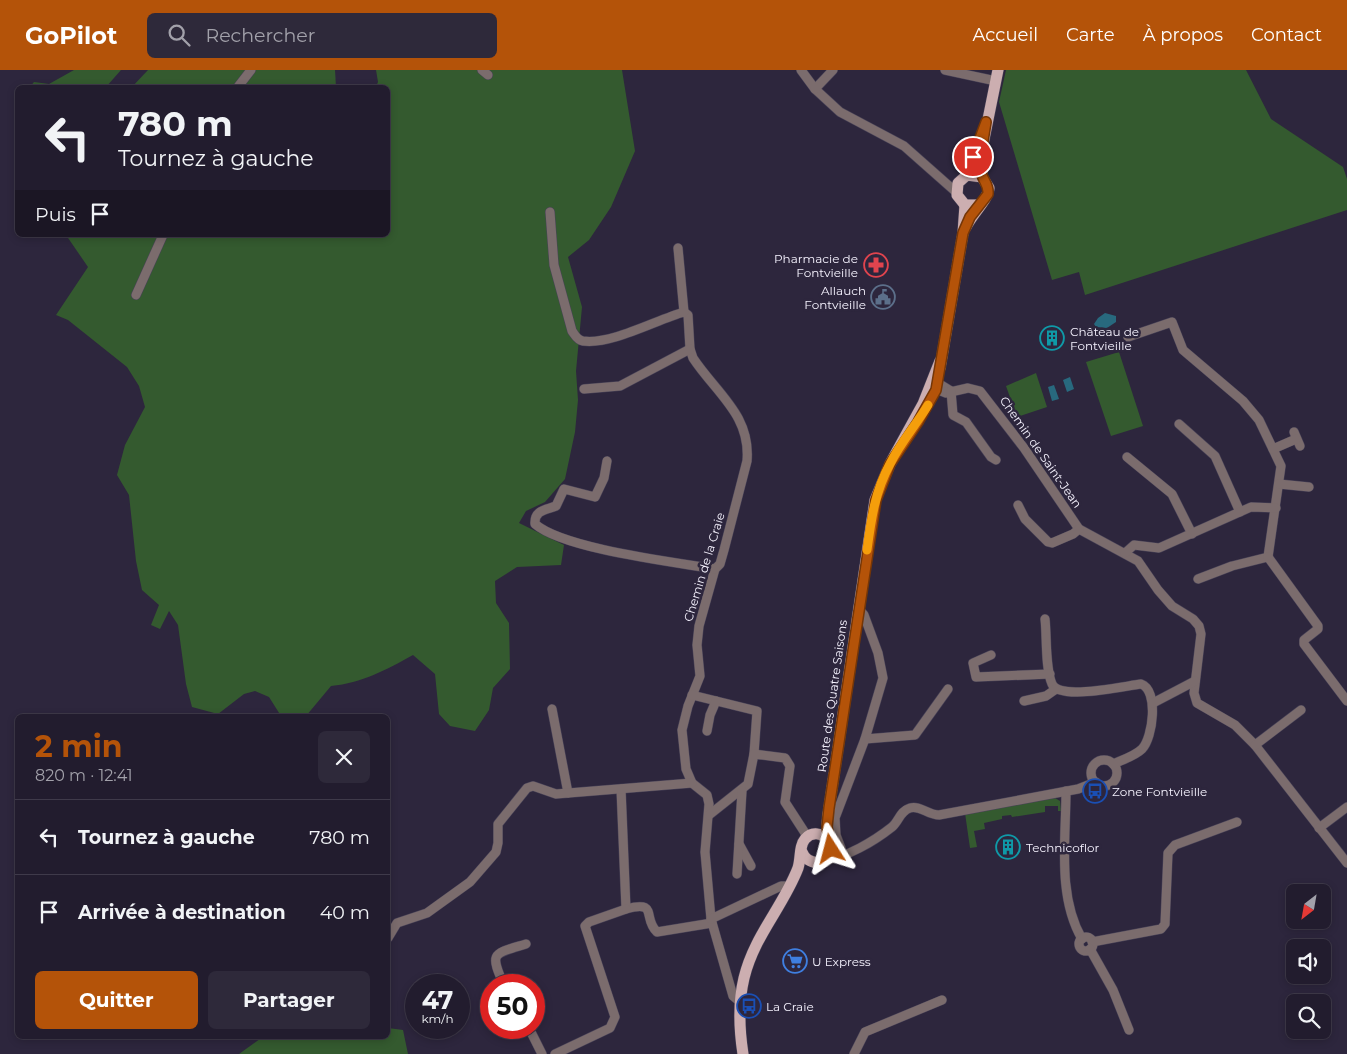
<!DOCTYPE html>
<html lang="fr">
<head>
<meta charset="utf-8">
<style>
	:root { --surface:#221c2e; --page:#2e293a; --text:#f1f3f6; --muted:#a2a1aa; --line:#3f3a4a; --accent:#b45309 }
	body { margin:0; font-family:Montserrat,sans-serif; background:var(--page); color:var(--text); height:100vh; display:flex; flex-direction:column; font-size:19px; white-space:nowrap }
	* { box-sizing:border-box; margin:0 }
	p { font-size:16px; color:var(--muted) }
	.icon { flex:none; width:28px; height:28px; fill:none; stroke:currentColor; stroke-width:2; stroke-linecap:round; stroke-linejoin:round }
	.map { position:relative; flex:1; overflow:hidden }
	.drawer { position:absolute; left:15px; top:644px; width:375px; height:325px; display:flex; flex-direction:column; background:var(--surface); border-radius:8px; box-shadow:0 2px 8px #0003,0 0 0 1px var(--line) }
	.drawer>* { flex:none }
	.hud { position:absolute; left:15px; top:15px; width:375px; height:152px; border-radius:8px; box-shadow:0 2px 8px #0003,0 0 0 1px var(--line); background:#221c2e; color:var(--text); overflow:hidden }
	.needle { width:32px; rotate:211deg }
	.tools { position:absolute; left:1286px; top:814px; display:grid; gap:10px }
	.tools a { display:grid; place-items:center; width:45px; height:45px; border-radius:8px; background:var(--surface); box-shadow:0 2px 8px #0003,0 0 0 1px var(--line); font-size:25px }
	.speed { position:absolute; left:405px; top:904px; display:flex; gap:10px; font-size:25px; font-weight:700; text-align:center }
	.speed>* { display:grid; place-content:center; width:65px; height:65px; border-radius:50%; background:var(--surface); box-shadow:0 2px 8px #0003,0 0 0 1px var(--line); line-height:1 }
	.speed small { font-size:12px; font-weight:400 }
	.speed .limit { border:8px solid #d22; background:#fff; color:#111 }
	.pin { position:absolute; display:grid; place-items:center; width:42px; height:42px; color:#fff; margin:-21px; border:2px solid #fff; border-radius:50%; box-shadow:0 1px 5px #0007 }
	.me { position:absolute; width:55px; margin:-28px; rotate:351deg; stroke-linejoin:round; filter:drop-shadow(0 0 4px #0008) }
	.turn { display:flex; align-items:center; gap:18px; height:105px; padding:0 20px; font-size:22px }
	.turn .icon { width:65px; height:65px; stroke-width:2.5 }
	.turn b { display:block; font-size:35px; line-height:42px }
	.then { display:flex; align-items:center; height:48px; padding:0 20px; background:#0003; gap:10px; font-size:19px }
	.round { display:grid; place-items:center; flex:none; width:52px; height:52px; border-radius:8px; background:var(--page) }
	.headline { display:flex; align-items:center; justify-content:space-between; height:85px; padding:0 20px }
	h1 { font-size:30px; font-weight:700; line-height:38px; color:var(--accent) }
	.button { display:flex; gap:10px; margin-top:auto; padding:10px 20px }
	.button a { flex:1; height:58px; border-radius:8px; background:var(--accent); color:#fff; font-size:20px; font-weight:700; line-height:58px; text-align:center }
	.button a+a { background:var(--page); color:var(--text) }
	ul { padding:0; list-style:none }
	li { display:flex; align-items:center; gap:15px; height:75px; padding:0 20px; border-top:1px solid var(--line) }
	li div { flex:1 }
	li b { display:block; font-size:19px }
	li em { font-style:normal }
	header { display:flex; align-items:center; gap:30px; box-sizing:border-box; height:70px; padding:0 25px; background:var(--accent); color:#fff }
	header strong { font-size:24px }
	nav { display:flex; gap:28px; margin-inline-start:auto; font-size:18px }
	.search { width:350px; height:45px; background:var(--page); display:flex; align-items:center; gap:12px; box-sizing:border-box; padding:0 18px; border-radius:8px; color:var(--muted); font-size:19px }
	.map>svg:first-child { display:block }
</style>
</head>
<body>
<header>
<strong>GoPilot</strong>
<div class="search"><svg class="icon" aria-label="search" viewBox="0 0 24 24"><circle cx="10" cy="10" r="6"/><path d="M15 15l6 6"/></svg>Rechercher</div>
<nav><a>Accueil</a><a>Carte</a><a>À propos</a><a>Contact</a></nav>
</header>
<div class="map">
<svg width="1347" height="984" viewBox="0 0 1347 984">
	<rect width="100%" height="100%" fill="#2d263d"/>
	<g fill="#345a2f">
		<path d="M 74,0 L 121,0 L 106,17 L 30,17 L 34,12 L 49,14 Z"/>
		<path d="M 148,0 L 335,0 L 336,17 L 131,18 Z"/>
		<path d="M 376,0 L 622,0 L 635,81 L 611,137 L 589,170 L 568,187 L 582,237 L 576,301 L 578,330 L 575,362 L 565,409 L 545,432 L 526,441 L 519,453 L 564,475 L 561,495 L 517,497 L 495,511 L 496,533 L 509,553 L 510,599 L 493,618 L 489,640 L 475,661 L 450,656 L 439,644 L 435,604 L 413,585 C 386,600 362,613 331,616 L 306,646 L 281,646 L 269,627 L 255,621 L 244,624 L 218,644 L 192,637 L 186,614 L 178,555 L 169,541 L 160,559 L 151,555 L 159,535 L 142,520 L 136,491 L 129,425 L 117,405 L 125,375 L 145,337 L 139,316 L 127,297 L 68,250 L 56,245 L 88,197 L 66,165 L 388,165 L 388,18 L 376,17 L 378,12 Z"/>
		<path d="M 1006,0 L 1246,0 L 1271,49 L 1343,97 L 1347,109 L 1347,140 L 1085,225 L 1079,202 L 1052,210 L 999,32 Z"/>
		<path d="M 1119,282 L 1143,356 L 1111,366 L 1086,292 Z"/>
		<path d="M 1036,303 L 1047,337 L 1017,347 L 1006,316 Z"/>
		<path d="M 1055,728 L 1060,731 L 1061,741 L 1058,741 L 1058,736 L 1045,736 L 1045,742 L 1012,747 L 1011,745 L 1002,746 L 1002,749 L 984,753 L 985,759 L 974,761 L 977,777 L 970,778 L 965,743 Z"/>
		<path d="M 388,958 L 403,960 L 408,984 L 239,984 L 264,966 L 388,966 Z"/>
	</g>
	<g fill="#28697e">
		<path d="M 1105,243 L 1116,246 L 1116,252 L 1107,258 L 1096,257 L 1094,254 L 1098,248 Z"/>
		<path d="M 1070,307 L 1074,319 L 1067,322 L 1063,310 Z"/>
		<path d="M 1054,315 L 1059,329 L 1052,331 L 1048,317 Z"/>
	</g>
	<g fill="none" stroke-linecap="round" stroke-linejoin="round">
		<g stroke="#494358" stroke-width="10">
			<g id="minor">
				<path d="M 482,0 L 488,5"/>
				<path d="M 801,0 L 815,19 L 840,42 L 904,76 L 956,122"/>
				<path d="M 945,0 L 996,11"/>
				<path d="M 237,18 L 251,0"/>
				<path d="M 815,19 L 833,0"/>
				<path d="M 550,142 L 554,195 L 572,261 C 575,265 577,270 583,271 C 611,275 656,250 684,242 L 688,245 L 690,279 L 693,288 C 716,323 751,345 747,391 L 724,480 L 720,494 L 715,499 L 699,556 L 697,575 L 700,606 L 688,636 L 682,660 L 686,699 L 692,713 L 707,725 L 709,734 L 705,782 L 711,849 L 733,926 L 739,931 L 745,932"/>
				<path d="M 678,178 L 684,242"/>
				<path d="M 136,225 L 163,165"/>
				<path d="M 1128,267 L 1172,252 L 1183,280 L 1243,331 L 1259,350 L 1281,396 L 1268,487 L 1232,496 L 1198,509"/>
				<path d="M 932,313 L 938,313 L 951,321"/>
				<path d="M 931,317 L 946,323 L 968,318 L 980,321 L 1024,378 L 1079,459 L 1138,491 L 1158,520 L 1172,536 L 1193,549 L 1199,556 L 1201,564 L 1194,623 L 1197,633 L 1235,655 L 1255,675 L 1347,793"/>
				<path d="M 584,319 L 620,316 L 690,279"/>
				<path d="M 951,321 L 953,345 L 966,352 L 991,387 L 996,390"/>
				<path d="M 1179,354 L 1215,386 L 1240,442"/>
				<path d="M 1294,362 L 1300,376"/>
				<path d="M 1273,379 L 1296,369"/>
				<path d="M 1127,387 L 1172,424 L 1192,464"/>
				<path d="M 607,391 L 604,408 L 595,427 L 564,419 L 556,436 C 546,440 534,440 535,454 C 564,479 674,492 715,499"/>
				<path d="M 1279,414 L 1309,417"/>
				<path d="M 1018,435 L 1025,449 L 1048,472 L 1052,473 L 1073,464 L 1079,459"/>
				<path d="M 1125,483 L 1134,475 L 1159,478 L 1251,437 L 1276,438"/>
				<path d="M 1268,487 L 1318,556 L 1318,559 L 1304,570 L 1304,574 L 1347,631"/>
				<path d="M 1045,549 C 1047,566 1045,598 1052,614 C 1060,631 1124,616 1141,614 C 1159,620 1153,668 1142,679 C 1135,686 1122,690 1113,694"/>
				<path d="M 991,585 L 973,593 L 976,607 L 1050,604"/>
				<path d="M 692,625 L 757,641 L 754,684"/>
				<path d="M 1024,631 L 1046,626 L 1056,619"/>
				<path d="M 1153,633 L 1195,611"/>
				<path d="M 552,639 L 568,723"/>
				<path d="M 707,661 L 710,645 L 716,631"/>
				<path d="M 865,669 L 915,665 L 948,619"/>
				<path d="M 1255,675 L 1301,640"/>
				<circle cx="1104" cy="703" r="13"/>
				<path d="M 621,719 L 626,839 C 659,830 642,848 657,862 L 712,853"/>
				<path d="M 1066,721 C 1066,769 1057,826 1082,869"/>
				<path d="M 709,745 L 748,714 L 754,684 L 785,688 L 790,696 L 785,732 L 807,766"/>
				<path d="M 1319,758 L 1347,737"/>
				<path d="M 739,774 L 751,796"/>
				<path d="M 841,786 L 841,778 L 836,765 L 835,748 L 865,669 L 883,608 L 878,583 L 864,545 L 858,538"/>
				<path d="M 823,791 C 847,787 873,772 892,757 C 899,751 900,741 910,738 C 920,735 928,745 939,745 L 1078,719 L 1096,712"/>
				<path d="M 737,804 L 742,721"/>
				<path d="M 711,849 L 781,816 L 789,816"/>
				<circle cx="1086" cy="874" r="7"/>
				<path d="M 388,868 L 397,853 L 427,843 L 470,812 L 496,782 L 498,773 L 498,754 L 527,718 L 533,716 L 556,724 L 692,713"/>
				<path d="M 1092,872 L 1161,859 L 1165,854 L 1168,783 L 1175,775 L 1237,752"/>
				<path d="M 1090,879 L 1113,920 L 1129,960"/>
				<path d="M 504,915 C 489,882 493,884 526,874"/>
				<path d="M 529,958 L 542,984"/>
				<path d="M 555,984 L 610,958 L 615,947 L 585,856 L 589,852 L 626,839"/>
				<path d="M 854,984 L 865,962 L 942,930"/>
			</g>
		</g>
		<g stroke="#494358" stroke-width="12">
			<g id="major">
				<path d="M 967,105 L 979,70"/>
				<path d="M 982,107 L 982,79 L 998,0"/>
				<path d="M 966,157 C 972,144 988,130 989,118 L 982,107 L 967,105 L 958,113 L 957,125 L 965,135 L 978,135"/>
				<path d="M 940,298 L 963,163 L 965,135"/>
				<path d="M 802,782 C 807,795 827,797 831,781 C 832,774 827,766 827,758 C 827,751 828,744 829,738 L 875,430 L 890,394 L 923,334 L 940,291"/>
				<path d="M 743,984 C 739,958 738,933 744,908 C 754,866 783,837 798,798 C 801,789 799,776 805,769 C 812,761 822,763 828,770"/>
			</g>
		</g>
		<use href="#minor" stroke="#7b6c6d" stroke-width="9"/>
		<use href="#major" stroke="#ccaeb0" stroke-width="11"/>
	</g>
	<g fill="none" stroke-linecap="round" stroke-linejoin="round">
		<g stroke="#753606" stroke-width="12">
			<path id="route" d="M 831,779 L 827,757 L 829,738 L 876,430 L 890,394 L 918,352 L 936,320 L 963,163 L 970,147 L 988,124 C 989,115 984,112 982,105 C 978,92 984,66 986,52 L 973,87"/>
		</g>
		<use href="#route" stroke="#b45309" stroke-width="9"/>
		<path stroke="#f59e0b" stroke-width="9" d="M 867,480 C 871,450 875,421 890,394 C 900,373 916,355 928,335"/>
	</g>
	<defs>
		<g id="pharmacy-ring" transform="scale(1.25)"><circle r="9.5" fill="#2d263d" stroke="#e0444e" stroke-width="1.5"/><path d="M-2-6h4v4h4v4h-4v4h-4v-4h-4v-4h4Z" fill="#e0444e"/></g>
		<g id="civic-ring" transform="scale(1.25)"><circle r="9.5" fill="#2d263d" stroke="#5c6f8a" stroke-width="1.5"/><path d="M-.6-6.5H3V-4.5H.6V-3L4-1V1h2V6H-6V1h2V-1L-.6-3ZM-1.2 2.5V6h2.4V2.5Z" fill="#5c6f8a"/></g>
		<g id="building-ring" transform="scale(1.25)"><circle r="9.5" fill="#2d263d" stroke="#0f9aa8" stroke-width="1.5"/><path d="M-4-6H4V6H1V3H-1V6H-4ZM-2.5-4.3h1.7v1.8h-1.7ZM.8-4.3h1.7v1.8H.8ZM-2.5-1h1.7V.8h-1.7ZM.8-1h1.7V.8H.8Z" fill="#0f9aa8"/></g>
		<g id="bus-ring" transform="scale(1.25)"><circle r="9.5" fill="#2d263d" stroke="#1a4fb4" stroke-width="1.5"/><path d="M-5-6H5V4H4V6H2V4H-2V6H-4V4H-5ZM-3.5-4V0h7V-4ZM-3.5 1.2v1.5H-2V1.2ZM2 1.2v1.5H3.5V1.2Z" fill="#1a4fb4"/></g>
		<g id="supermarket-ring" transform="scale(1.25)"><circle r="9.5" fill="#2d263d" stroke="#3f7fe0" stroke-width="1.5"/><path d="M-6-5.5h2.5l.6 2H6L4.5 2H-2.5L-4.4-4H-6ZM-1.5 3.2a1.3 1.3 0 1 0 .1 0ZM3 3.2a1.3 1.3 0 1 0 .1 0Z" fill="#3f7fe0"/></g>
	</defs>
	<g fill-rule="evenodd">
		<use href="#pharmacy-ring" x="876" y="195"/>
		<use href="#civic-ring" x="883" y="227"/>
		<use href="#building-ring" x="1052" y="268"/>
		<use href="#bus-ring" x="1095" y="721"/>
		<use href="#building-ring" x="1008" y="777"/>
		<use href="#supermarket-ring" x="795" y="891"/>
		<use href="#bus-ring" x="749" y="936"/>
	</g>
	<g text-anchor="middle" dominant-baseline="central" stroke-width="5" stroke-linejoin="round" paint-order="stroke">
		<g font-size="12" fill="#f5f2fe" stroke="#2d263d" text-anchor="start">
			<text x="858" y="188" text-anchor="end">Pharmacie de<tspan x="858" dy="14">Fontvieille</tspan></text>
			<text x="866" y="220" text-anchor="end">Allauch<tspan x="866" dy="14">Fontvieille</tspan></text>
			<text x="1070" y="261">Château de<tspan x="1070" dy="14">Fontvieille</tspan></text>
			<text x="1112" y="721">Zone Fontvieille</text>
			<text x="1026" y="777">Technicoflor</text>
			<text x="812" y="891">U Express</text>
			<text x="766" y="936">La Craie</text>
		</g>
		<g font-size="12" fill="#f5f2fe" stroke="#2d263d">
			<text transform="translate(1041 382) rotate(55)">Chemin de Saint-Jean</text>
			<text transform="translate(704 497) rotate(-73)">Chemin de la Craie</text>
			<text transform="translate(832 626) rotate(-82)">Route des Quatre Saisons</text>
		</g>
	</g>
</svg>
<div class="tools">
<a><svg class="needle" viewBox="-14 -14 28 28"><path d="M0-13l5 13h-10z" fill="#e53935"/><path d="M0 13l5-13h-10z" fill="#a2a1aa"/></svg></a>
<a><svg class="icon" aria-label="sound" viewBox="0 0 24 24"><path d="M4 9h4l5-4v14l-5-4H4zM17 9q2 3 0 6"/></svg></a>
<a><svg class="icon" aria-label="search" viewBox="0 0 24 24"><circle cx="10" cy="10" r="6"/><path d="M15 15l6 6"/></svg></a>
</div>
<div class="speed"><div>47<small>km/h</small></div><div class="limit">50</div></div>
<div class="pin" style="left:973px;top:87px;background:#d93025"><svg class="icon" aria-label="arrive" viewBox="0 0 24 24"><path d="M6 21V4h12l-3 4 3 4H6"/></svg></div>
<svg class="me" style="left:831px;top:779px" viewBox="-20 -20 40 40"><path d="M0-17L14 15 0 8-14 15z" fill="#b45309" stroke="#fff" stroke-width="4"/></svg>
<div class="hud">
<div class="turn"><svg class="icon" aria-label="left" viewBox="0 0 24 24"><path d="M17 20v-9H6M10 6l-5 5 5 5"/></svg><div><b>780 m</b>Tournez à gauche</div></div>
<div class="then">Puis<svg class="icon" aria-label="arrive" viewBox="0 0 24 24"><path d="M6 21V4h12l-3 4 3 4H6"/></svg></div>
</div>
<section class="drawer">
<div class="headline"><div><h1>2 min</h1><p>820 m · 12:41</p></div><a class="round"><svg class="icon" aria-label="close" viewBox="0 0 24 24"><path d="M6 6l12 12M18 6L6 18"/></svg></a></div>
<ul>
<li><svg class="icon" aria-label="left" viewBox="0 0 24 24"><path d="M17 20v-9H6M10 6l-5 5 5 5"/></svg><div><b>Tournez à gauche</b></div><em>780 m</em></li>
<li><svg class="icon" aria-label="arrive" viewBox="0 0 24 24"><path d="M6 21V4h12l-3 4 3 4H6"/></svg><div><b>Arrivée à destination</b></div><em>40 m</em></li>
</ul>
<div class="button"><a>Quitter</a><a>Partager</a></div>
</section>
</div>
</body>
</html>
